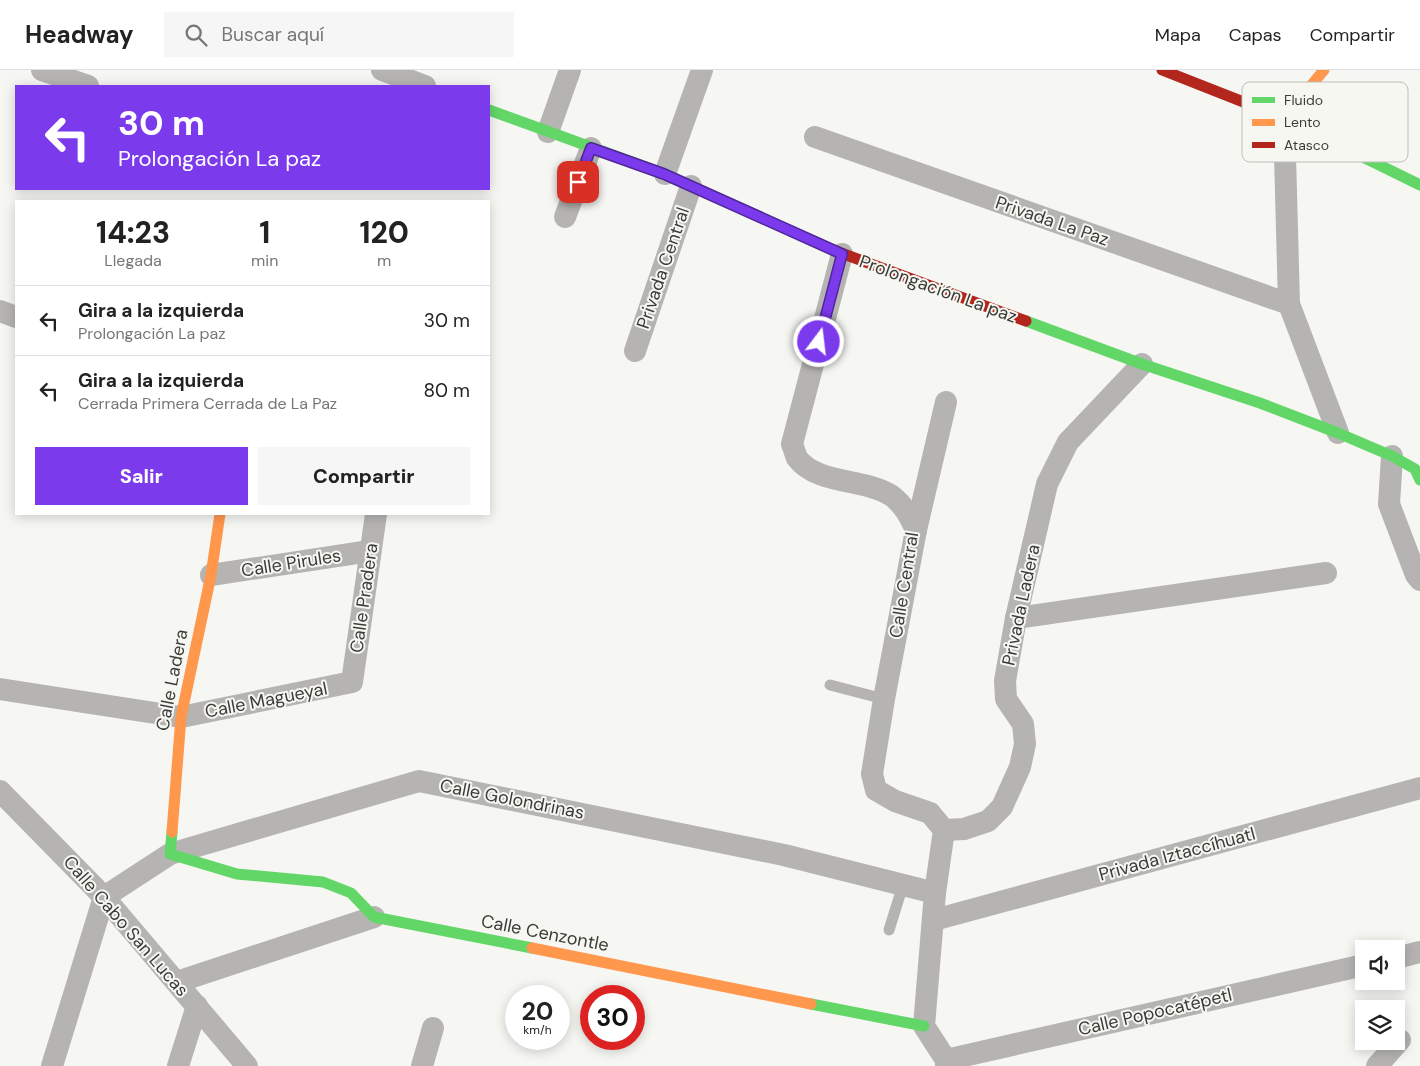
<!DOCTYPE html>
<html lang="es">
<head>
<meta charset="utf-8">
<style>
	:root { --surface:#fff; --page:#f6f6f6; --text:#222; --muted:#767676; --line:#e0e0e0; --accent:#7c3aed }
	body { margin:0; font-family:"DM Sans",sans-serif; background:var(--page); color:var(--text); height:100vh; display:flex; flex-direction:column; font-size:19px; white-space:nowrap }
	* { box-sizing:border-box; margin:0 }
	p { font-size:16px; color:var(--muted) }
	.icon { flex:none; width:28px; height:28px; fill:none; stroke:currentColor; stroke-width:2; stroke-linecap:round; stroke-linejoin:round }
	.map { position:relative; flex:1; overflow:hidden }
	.panel { position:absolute; left:15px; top:130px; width:475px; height:315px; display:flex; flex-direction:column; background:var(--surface); border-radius:0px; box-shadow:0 2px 12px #0003 }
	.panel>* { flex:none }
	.guide { position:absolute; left:15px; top:15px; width:475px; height:105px; border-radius:0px; box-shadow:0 2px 12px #0003; background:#7c3aed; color:#fff; overflow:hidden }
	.controls { position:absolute; left:1355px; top:870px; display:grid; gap:10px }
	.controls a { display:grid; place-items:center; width:50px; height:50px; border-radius:0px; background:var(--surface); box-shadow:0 2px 12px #0003; font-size:25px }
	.speed { position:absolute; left:505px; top:915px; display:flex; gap:10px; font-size:25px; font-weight:700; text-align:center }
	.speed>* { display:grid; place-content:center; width:65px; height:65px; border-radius:50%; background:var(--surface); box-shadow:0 2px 12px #0003; line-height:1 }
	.speed small { font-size:12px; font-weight:400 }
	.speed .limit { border:8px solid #d22; background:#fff; color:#111 }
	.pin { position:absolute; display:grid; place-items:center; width:42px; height:42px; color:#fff; margin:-21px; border-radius:10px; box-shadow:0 2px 8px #0006 }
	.me { position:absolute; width:55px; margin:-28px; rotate:15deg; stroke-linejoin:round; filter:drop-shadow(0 0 4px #0008) }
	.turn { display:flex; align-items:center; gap:18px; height:105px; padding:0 20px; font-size:22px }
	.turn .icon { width:65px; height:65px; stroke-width:2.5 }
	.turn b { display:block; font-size:35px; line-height:42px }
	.eta { display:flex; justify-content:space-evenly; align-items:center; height:85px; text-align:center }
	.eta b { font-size:30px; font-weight:800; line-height:35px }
	.button { display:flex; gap:10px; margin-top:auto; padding:10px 20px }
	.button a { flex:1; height:58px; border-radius:0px; background:var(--accent); color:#fff; font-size:20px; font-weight:800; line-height:58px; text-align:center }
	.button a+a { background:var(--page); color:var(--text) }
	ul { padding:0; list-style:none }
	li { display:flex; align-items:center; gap:15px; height:70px; padding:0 20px; border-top:1px solid var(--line) }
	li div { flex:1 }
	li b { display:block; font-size:19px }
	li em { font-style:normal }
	header { display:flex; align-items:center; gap:30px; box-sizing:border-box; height:70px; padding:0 25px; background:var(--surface); border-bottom:1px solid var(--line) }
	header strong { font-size:24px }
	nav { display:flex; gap:28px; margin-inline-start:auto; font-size:18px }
	.search { width:350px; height:45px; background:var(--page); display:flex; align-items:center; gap:12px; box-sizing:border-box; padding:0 18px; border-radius:0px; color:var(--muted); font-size:19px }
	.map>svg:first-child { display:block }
</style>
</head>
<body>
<header>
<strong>Headway</strong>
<div class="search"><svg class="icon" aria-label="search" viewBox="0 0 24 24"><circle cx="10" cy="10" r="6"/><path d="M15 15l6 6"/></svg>Buscar aquí</div>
<nav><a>Mapa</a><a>Capas</a><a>Compartir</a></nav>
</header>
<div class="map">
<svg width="1420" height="996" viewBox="0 0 1420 996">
	<rect width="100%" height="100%" fill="#f6f6f3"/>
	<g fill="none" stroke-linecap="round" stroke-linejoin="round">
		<g stroke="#b5b4b2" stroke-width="11">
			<path d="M 830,615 L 884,629"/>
			<path d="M 889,860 L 903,815"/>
		</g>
		<g stroke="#b5b4b2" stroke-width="22">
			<path d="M 42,0 L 88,16"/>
			<path d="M 382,0 L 425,16"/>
			<path d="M 1284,48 L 1289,234 L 1338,363"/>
			<path d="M 548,62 L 570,0"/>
			<path d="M 815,67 L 1289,234"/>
			<path d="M 665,104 L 702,0"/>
			<path d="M 565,147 L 591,78"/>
			<path d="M 842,184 L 792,374 C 794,378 795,384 797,388 C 817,415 865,408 892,426 C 904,435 910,447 916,460 L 884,629 L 872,704 L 876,720 L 895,731 L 930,743 L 944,760 L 935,823 L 924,956 L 946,990 L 946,996"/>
			<path d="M 0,241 L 16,247"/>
			<path d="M 635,281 L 691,116"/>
			<path d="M 1392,386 L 1389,434 L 1416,505 L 1420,510"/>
			<path d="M 916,460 L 946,332"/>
			<path d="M 211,505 L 370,481"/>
			<path d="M 1016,548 L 1326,503"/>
			<path d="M 0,619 L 181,647 L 352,612 L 376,444"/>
			<path d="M 0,721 L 104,827 L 247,996"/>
			<path d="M 944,760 L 964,759 L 988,751 L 1002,737 L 1020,697 L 1025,674 L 1023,654 L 1006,629 L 1005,611 L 1016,548 L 1047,414 L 1068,372 L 1142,294"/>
			<path d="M 104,827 L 170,784 L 419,711 L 784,785 L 935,823"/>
			<path d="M 934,850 L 1420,718"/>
			<path d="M 1396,888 L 1420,882"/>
			<path d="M 177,912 L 374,847"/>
			<path d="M 946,990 L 1364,895"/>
			<path d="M 52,996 L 104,827"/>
			<path d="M 178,996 L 197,936"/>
			<path d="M 422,996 L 433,958"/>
			<path d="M 1377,996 L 1400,970"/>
		</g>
		<g stroke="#63d668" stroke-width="11">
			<path d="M 489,40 L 665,104 L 833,180"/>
			<path d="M 1308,60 L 1420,115"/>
			<path d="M 1026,251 L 1142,294 L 1260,333 L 1338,363 L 1392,386 L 1415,399 L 1420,410"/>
			<path d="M 172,762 L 170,784 L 237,804 L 323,812 L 351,823 L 374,847 L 532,878"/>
			<path d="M 811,934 L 924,956"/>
		</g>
		<g stroke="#ff974d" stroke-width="11">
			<path d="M 1284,48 L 1324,0"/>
			<path d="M 172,762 L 181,647 L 211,505 L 220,444"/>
			<path d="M 532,878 L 811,934"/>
		</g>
		<g stroke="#b3261e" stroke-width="11">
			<path d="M 1162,0 L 1284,48 L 1308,60"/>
			<path d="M 833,180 L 1026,251"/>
		</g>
	</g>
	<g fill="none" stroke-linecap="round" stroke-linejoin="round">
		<g stroke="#51269a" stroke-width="12">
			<path id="route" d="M 578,112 L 591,78 L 664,104 L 842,184 L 819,272"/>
		</g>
		<use href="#route" stroke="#7c3aed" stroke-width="9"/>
	</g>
	<g text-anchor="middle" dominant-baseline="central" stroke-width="4" stroke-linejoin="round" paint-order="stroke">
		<g font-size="18" fill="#3b3b39" stroke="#f7f7f2">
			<text transform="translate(1052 151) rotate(19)">Privada La Paz</text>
			<text transform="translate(663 198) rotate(-71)">Privada Central</text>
			<text transform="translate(938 219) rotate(20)">Prolongación La paz</text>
			<text transform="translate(291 493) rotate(-9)">Calle Pirules</text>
			<text transform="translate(904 515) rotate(-81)">Calle Central</text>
			<text transform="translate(364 528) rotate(-82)">Calle Pradera</text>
			<text transform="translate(1021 535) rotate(-78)">Privada Ladera</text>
			<text transform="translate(172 610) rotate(-79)">Calle Ladera</text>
			<text transform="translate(266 630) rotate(-11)">Calle Magueyal</text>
			<text transform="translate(512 729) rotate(11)">Calle Golondrinas</text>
			<text transform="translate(1177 784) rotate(-15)">Privada Iztaccíhuatl</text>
			<text transform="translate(126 856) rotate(49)">Calle Cabo San Lucas</text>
			<text transform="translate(545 863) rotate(11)">Calle Cenzontle</text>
			<text transform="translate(1155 942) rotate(-13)">Calle Popocatépetl</text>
		</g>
	</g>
	<rect x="1242" y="12" width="166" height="80" rx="8" fill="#f7f7f2" stroke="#bfbfba" stroke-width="1"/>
	<rect x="1252" y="27" width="23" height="6" fill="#63d668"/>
	<rect x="1252" y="49" width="23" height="7" fill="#ff974d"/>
	<rect x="1252" y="72" width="23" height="6" fill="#b3261e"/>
	<g font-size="14" fill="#3b3b39">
		<text x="1284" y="35">Fluido</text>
		<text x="1284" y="57">Lento</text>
		<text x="1284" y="80">Atasco</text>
	</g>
</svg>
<div class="controls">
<a><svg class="icon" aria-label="sound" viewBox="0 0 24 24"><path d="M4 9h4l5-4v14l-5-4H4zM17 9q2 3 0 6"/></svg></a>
<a><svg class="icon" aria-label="layers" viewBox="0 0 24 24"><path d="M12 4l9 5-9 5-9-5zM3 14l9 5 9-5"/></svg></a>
</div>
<div class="speed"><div>20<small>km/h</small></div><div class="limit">30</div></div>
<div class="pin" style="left:578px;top:112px;background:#d93025"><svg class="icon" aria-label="arrive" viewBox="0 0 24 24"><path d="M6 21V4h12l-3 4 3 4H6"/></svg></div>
<svg class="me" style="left:819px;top:272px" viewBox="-20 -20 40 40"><circle r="17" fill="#7c3aed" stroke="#fff" stroke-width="3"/><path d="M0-11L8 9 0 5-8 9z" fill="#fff"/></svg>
<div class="guide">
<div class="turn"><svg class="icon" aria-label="left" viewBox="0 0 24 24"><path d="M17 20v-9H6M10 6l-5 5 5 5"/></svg><div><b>30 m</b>Prolongación La paz</div></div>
</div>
<section class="panel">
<div class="eta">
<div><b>14:23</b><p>Llegada</p></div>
<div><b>1</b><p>min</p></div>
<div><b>120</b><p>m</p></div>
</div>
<ul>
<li><svg class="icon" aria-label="left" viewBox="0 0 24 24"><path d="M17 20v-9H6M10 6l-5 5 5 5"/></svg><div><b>Gira a la izquierda</b><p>Prolongación La paz</p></div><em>30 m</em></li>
<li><svg class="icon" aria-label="left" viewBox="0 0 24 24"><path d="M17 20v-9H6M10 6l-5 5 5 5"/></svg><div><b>Gira a la izquierda</b><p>Cerrada Primera Cerrada de La Paz</p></div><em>80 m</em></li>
</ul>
<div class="button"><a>Salir</a><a>Compartir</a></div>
</section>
</div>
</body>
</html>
